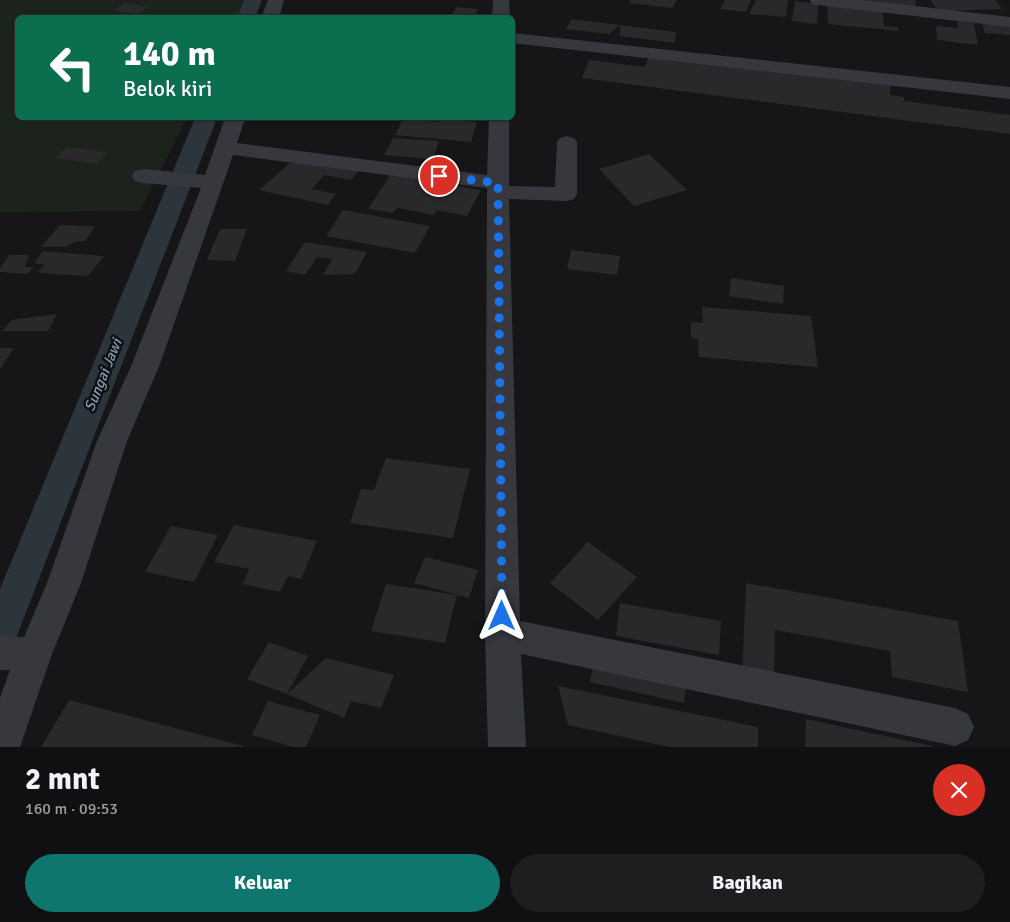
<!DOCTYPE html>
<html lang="id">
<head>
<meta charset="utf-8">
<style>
	:root { --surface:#101012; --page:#1e1e20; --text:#f1f3f6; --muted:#9c9d9f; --line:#303032; --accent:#0f766e }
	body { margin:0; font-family:Signika,sans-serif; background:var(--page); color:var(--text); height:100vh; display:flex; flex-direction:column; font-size:19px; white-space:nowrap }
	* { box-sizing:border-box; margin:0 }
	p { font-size:16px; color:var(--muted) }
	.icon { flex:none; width:28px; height:28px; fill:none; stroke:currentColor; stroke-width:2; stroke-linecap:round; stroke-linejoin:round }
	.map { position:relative; height:747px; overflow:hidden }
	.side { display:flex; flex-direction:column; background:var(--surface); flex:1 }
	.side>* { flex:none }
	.banner { position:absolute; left:15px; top:15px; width:500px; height:105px; border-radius:8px; box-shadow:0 1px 4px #0004,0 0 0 1px var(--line); background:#0b6e4f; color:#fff; overflow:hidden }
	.pin { position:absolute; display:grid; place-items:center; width:42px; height:42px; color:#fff; margin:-21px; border:2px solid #fff; border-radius:50%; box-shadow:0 1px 5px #0007 }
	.me { position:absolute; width:55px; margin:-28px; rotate:0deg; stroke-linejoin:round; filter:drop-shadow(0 0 4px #0008) }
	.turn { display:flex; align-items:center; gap:18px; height:105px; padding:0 25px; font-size:22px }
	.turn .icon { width:65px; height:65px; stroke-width:2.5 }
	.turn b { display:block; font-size:35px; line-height:42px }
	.round { display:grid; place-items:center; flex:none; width:52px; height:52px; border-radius:26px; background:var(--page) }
	.head { display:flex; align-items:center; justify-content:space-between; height:85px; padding:0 25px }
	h1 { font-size:30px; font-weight:800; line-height:38px }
	.button { display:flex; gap:10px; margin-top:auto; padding:10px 25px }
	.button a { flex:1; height:58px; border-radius:30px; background:var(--accent); color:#fff; font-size:20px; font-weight:800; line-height:58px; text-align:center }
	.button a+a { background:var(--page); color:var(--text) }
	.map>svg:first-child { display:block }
</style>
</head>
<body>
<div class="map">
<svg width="1010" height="747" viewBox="0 0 1010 747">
	<rect width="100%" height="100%" fill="#161618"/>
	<path fill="#1c231d" d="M 0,0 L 246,0 L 237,17 L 18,18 L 18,118 L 187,118 L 140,211 L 0,212 Z"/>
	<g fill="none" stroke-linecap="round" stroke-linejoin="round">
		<g fill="#2c353c" fill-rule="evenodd">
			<path d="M 244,0 L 262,0 L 255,18 L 237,18 Z"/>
			<path d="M 195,118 L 217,118 L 18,633 L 13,645 L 0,650 L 0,589 Z"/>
		</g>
	</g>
	<g fill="#29292c">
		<path d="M 631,0 L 677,0 L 672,8 L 629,3 Z"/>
		<path d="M 725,0 L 751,0 L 746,12 L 720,9 Z"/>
		<path d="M 756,0 L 788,0 L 786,17 L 749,14 Z"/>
		<path d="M 862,0 L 915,0 L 916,8 Z"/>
		<path d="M 930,0 L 995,0 L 1003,9 L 939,11 Z"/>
		<path d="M 795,1 L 818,4 L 817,24 L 792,21 Z"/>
		<path d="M 124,3 L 149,7 L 136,14 L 113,10 Z"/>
		<path d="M 827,3 L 882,9 L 884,26 L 898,27 L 899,31 L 828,24 Z"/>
		<path d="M 456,7 L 478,9 L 474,18 L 451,17 Z"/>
		<path d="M 571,19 L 620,25 L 609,34 L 566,29 Z"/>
		<path d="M 957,21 L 974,23 L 978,45 L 937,40 L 936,26 L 958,28 Z"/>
		<path d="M 982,23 L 1010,25 L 1010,35 L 985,33 Z"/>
		<path d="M 620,25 L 676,32 L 675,43 L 620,36 Z"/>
		<path d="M 649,55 L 890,85 L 890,95 L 904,97 L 904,101 L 1010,115 L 1010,134 L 582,78 L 589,60 L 645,67 Z"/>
		<path d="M 403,119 L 439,122 L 440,119 L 477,122 L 471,142 L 395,135 Z"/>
		<path d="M 393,138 L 439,141 L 433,159 L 384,155 Z"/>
		<path d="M 67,147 L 108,152 L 97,164 L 56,158 Z"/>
		<path d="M 649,154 L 687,190 L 634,206 L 599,169 Z"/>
		<path d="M 292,161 L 360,169 L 351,180 L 324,175 L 312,189 L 336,194 L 328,205 L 259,190 Z"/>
		<path d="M 391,174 L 481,190 L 467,216 L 437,210 L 434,215 L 398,208 L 392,213 L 368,209 Z"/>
		<path d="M 343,210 L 430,226 L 415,253 L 326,236 Z"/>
		<path d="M 60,225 L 95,226 L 85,241 L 74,242 L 66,247 L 41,247 Z"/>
		<path d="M 220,229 L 247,229 L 235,261 L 207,260 Z"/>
		<path d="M 305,242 L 367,252 L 355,274 L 323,275 L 332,259 L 317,257 L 305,275 L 286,271 Z"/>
		<path d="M 571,250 L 620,256 L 617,275 L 567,269 Z"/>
		<path d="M 43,251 L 104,256 L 88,276 L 38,273 L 44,265 L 34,263 Z"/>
		<path d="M 9,255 L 29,255 L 25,267 L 34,267 L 27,274 L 0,272 L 0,268 Z"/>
		<path d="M 731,278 L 784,286 L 783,304 L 729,296 Z"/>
		<path d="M 702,307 L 811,316 L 818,367 L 699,357 L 698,339 L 691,338 L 691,322 L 703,323 Z"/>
		<path d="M 57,314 L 48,331 L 3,331 L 11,320 Z"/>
		<path d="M 0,348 L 14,348 L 0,369 Z"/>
		<path d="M 386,458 L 470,469 L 453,538 L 350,523 L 361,489 L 374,490 Z"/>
		<path d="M 234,525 L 317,541 L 301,579 L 288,576 L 280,592 L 243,584 L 249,569 L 214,562 Z"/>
		<path d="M 171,526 L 218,535 L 194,582 L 145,572 Z"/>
		<path d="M 588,542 L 637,577 L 598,620 L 550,583 Z"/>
		<path d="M 425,557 L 478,570 L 469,598 L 414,583 Z"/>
		<path d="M 746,583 L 958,621 L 968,692 L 892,677 L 890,651 L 775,630 L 774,685 L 742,679 Z"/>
		<path d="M 386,584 L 457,595 L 445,643 L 371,631 Z"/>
		<path d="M 620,603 L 721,621 L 719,655 L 616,636 Z"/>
		<path d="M 269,642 L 308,656 L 287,694 L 247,679 Z"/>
		<path d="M 595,654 L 687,675 L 684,703 L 590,682 Z"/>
		<path d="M 326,658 L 394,675 L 381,708 L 351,701 L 344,718 L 287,694 Z"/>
		<path d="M 558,686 L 758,727 L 758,747 L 670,747 L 568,725 Z"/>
		<path d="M 69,700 L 243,746 L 243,747 L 41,747 Z"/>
		<path d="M 268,701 L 320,715 L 306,747 L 293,747 L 252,735 Z"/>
		<path d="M 806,719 L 932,746 L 932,747 L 805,747 Z"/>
	</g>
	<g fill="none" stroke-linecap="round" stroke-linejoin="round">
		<g fill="#37383d" fill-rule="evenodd">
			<path d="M 268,0 L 284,0 L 279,18 L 261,18 Z"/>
			<path d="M 493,0 L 509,0 L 510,18 L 492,18 Z"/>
			<path d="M 810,0 L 863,0 L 1010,17 L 1010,27 L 818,5 L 812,4 Z"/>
			<path d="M 512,33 L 1010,87 L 1010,99 L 512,43 Z"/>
			<path d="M 225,118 L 245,118 L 237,143 L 487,175 L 489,118 L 509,118 L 509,186 L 555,187 L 557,142 L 560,138 L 567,136 L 574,138 L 577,142 L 577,194 L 574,199 L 566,201 L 509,199 L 520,621 L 955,708 L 968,714 L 974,727 L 968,740 L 955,746 L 521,654 L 526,747 L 488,747 L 485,634 L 487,188 L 233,155 L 160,364 L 127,441 L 81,583 L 52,654 L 20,747 L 0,747 L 0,698 L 10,670 L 0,670 L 0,636 L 24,637 L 47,583 L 97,441 L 132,364 L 201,188 L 143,183 L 135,181 L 132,176 L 135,171 L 143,169 L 205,175 Z"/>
		</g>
	</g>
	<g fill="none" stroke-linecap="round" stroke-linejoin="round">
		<path stroke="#1a73e8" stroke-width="9" stroke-dasharray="0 16.2" d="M 439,176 L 498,183 L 502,616"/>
	</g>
	<g text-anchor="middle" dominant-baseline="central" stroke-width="5" stroke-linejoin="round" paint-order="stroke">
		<g font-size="15" font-style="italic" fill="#7f9bb3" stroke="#111113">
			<text transform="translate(103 375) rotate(-68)">Sungai Jawi</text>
		</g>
	</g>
</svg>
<div class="pin" style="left:439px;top:176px;background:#d93025"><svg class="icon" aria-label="arrive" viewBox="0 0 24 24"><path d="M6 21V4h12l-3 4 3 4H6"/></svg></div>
<svg class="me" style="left:502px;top:616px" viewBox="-20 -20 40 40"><path d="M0-17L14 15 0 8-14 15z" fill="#1a73e8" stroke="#fff" stroke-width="4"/></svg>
<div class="banner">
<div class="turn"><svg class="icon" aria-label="left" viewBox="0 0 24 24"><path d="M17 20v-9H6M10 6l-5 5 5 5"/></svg><div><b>140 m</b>Belok kiri</div></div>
</div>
</div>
<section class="side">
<div class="head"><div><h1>2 mnt</h1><p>160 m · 09:53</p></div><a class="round" style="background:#d93025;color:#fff"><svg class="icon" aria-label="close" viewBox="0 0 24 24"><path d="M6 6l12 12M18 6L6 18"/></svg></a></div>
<div class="button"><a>Keluar</a><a>Bagikan</a></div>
</section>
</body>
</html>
